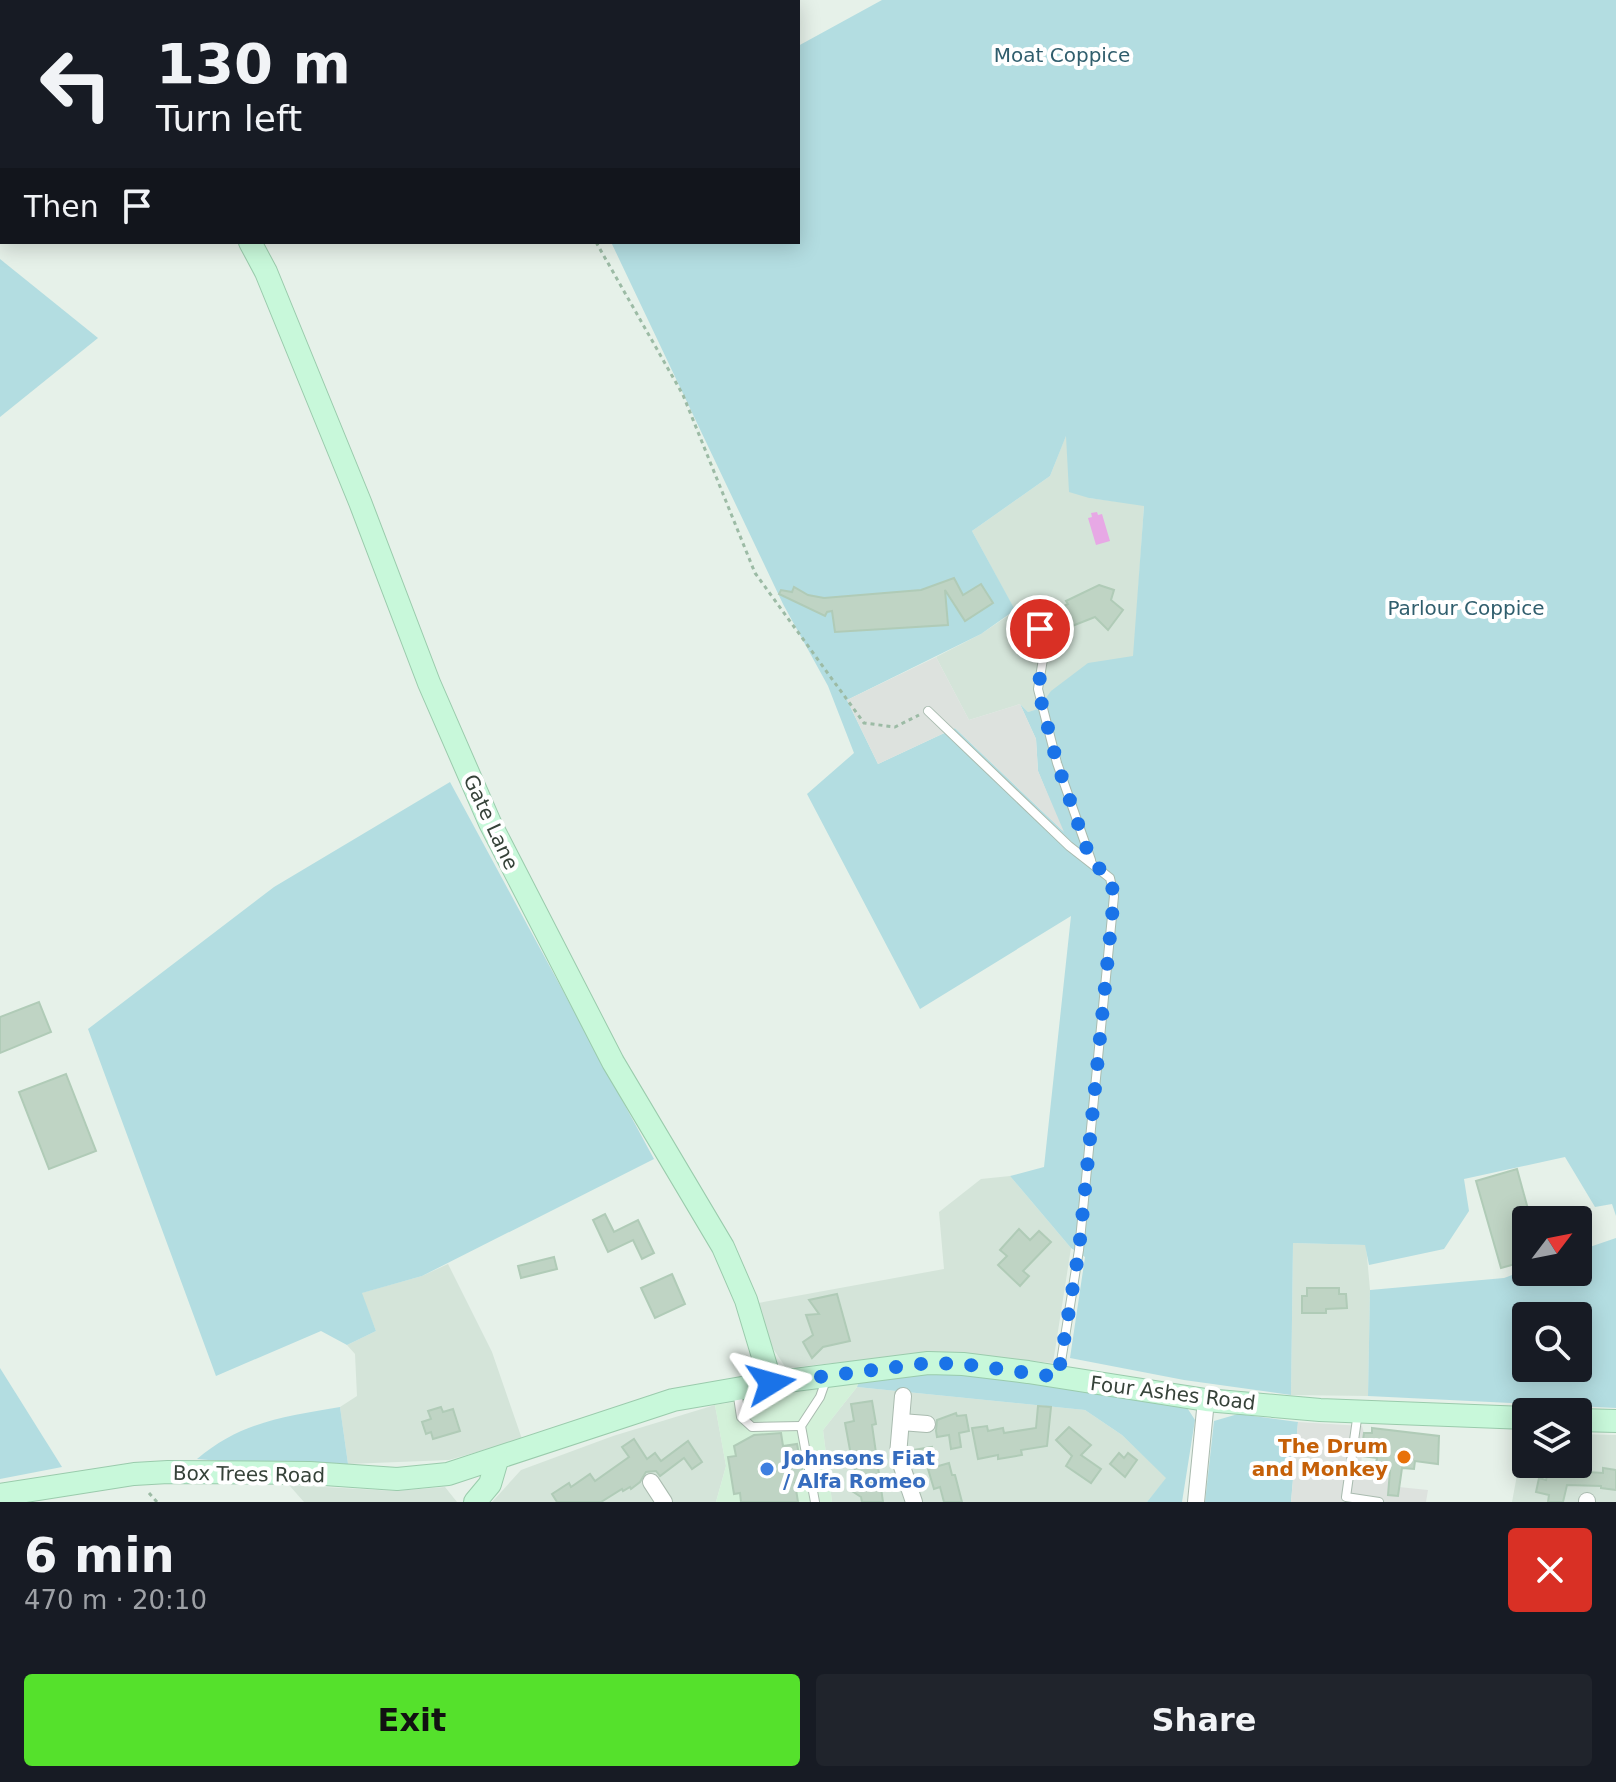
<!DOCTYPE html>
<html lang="en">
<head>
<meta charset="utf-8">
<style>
	:root { --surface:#171b24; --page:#20242c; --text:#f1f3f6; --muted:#9ea1a6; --accent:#55e12c }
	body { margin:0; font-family:"DejaVu Sans",sans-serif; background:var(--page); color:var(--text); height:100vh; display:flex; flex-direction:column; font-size:30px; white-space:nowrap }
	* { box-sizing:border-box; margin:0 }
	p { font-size:26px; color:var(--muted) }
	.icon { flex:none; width:44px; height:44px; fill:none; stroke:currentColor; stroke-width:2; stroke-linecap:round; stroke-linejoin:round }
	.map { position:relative; height:1502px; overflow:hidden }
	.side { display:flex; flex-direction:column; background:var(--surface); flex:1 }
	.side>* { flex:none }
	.guide { position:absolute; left:0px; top:0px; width:800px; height:244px; box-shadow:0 4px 20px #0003; background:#171b24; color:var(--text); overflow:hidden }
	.needle { width:52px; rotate:58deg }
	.controls { position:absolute; left:1512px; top:1206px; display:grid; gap:16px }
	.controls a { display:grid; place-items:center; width:80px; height:80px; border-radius:8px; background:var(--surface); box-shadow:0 4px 20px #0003; font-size:40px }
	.pin { position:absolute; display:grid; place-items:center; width:68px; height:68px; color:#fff; margin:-34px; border:4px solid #fff; border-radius:50%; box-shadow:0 2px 8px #0007 }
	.me { position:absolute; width:88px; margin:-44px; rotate:82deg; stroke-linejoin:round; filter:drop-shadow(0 0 6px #0008) }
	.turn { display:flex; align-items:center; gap:28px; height:168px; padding:0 24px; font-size:36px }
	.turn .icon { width:104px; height:104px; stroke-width:2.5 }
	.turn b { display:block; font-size:56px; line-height:68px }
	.then { display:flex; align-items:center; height:76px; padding:0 24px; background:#0003; gap:16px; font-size:30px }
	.round { display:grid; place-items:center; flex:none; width:84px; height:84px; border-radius:8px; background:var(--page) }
	.overview { display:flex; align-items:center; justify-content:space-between; height:136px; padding:0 24px }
	h1 { font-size:48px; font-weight:700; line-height:60px }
	.action { display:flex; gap:16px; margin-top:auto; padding:16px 24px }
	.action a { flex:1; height:92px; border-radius:8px; background:var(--accent); color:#111; font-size:32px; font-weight:700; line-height:92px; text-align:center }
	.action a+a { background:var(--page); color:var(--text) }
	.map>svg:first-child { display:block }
</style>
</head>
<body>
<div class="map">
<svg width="1616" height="1502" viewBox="0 0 1616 1502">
	<rect width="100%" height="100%" fill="#e6f1e9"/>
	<g fill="#d4e4d9">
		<path d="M 1067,433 L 1089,498 L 1144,505 L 1132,685 L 1028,712 L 1020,704 L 969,720 L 936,657 L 981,634 L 1015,611 L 972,531 L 1050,476 Z"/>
		<path d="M 1010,1176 L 1071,1248 L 1053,1363 L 939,1352 L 786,1368 L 770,1344 L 758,1303 L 944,1269 L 939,1212 L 981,1179 Z"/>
		<path d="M 1293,1243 L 1366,1245 L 1370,1290 L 1368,1396 L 1291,1395 Z"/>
		<path d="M 448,1264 L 492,1352 L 522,1439 L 449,1460 L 348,1464 L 340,1407 L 357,1396 L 355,1354 L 347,1345 L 376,1331 L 361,1293 L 422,1276 Z"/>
		<path d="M 857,1387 L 1085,1410 L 1122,1435 L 1167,1478 L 1147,1502 L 832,1502 L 823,1430 Z"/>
		<path d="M 715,1405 L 726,1466 L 716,1502 L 492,1502 L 521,1470 L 613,1436 Z"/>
		<path d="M 1525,1432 L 1526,1464 L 1578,1464 L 1578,1434 L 1616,1435 L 1616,1502 L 1512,1502 Z"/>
		<path d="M 289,1485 L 395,1491 L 445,1487 L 457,1502 L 304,1502 Z"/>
	</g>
	<path fill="#d3f1d9" d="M 859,1382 L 857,1387 L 823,1430 L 832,1502 L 716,1502 L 726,1466 L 715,1405 Z"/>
	<g fill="#b3dde1" fill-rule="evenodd">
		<path d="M 882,0 L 1616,0 L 1616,1216 L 1612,1204 L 1595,1207 L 1565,1157 L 1464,1179 L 1469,1211 L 1444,1249 L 1369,1265 L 1365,1245 L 1293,1243 L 1291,1395 L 1184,1380 L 1070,1358 L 1085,1257 L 1071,1248 L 1010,1176 L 1044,1167 L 1071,916 L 920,1009 L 807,794 L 854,753 L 828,686 L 783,604 L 611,242 L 798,242 L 798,46 ZM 1066,436 L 1069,492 L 1089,498 L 1144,506 L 1133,656 L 1088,663 L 1051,691 L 1038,709 L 1028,712 L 1020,704 L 1036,739 L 1038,771 L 1062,830 L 955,728 L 878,764 L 847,700 L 981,634 L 1015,610 L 972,531 L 1050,476 Z"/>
		<path d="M 0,259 L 98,338 L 0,417 Z"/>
		<path d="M 450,782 L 654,1159 L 422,1276 L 362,1293 L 376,1331 L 347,1345 L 321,1331 L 216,1376 L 88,1029 L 274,887 Z"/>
		<path d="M 1616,1238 L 1616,1408 L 1368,1396 L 1370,1290 L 1504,1278 L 1526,1270 L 1526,1272 L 1578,1272 L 1578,1251 ZM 1526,1316 L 1578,1316 L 1578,1368 L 1526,1368 Z"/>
		<path d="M 0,1368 L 62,1467 L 0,1479 Z"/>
		<path d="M 938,1373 L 972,1374 L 1186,1406 L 1195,1420 L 1182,1502 L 1147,1502 L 1166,1478 L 1122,1435 L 1085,1410 L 857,1387 L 859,1382 Z"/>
		<path d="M 340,1407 L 348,1464 L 243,1463 L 197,1459 C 242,1421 284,1417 340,1407 Z"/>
		<path d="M 1238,1414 L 1298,1422 L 1291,1502 L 1205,1502 L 1214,1421 Z"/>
	</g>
	<g fill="#dde2de">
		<path d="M 936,657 L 969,720 L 1020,704 L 1036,739 L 1038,771 L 1064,832 L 955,728 L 878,764 L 847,700 Z"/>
		<path d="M 1298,1422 L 1362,1426 L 1364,1433 L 1360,1476 L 1390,1478 L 1389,1486 L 1428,1490 L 1426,1502 L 1291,1502 Z"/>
	</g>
	<path fill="#e7a8e5" d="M 1097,512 L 1098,515 L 1102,514 L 1110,541 L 1096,545 L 1088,518 L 1092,517 L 1091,513 Z"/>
	<g fill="#bfd4c4" stroke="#b0cbb7" stroke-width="2">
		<path d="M 954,578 L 963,595 L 981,584 L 993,603 L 965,621 L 945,590 L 948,625 L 835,632 L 832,611 L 827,612 L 825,616 L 779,594 L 781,590 L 792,592 L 794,587 L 808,595 L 824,598 L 921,590 Z"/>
		<path d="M 1099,585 L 1114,590 L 1111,600 L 1123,610 L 1108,630 L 1095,617 L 1057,632 L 1048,614 L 1068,604 L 1066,601 Z"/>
		<path d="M 39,1002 L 51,1032 L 0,1053 L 0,1017 Z"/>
		<path d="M 66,1074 L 96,1151 L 49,1169 L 19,1092 Z"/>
		<path d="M 1517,1169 L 1531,1220 L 1526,1220 L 1526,1261 L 1501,1268 L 1476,1181 Z"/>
		<path d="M 605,1214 L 614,1232 L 638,1220 L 654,1253 L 642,1259 L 633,1240 L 608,1252 L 593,1220 Z"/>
		<path d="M 1019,1229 L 1030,1240 L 1039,1231 L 1051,1242 L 1023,1271 L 1029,1276 L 1020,1286 L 998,1265 L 1007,1256 L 1000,1250 Z"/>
		<path d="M 554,1257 L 557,1269 L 521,1278 L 518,1266 Z"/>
		<path d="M 672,1274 L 685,1304 L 655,1318 L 641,1288 Z"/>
		<path d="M 1307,1288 L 1339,1288 L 1339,1294 L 1346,1294 L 1347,1308 L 1326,1309 L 1326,1313 L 1302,1313 L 1302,1296 L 1307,1296 Z"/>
		<path d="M 837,1294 L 850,1341 L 823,1347 L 812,1358 L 803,1342 L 813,1335 L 806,1315 L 819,1314 L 809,1300 Z"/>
		<path d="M 872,1401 L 876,1424 L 872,1425 L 883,1502 L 862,1502 L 861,1497 L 852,1491 L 858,1485 L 853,1461 L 846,1456 L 850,1450 L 845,1423 L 854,1421 L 851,1404 Z"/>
		<path d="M 1038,1406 L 1051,1407 L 1047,1446 L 1021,1450 L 1022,1455 L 998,1459 L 998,1455 L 978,1459 L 972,1428 L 987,1426 L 988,1431 L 1003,1428 L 1004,1433 L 1036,1428 Z"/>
		<path d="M 441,1407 L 443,1412 L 453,1409 L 460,1431 L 433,1439 L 431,1432 L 426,1434 L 422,1422 L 431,1419 L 428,1411 Z"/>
		<path d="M 956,1413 L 957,1416 L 966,1415 L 969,1431 L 959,1433 L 961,1447 L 951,1449 L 949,1435 L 937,1437 L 936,1431 L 937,1420 Z"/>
		<path d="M 1069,1427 L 1091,1445 L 1081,1455 L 1101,1469 L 1091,1483 L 1066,1466 L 1072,1456 L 1056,1440 Z"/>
		<path d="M 1372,1428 L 1439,1436 L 1438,1464 L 1415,1461 L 1414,1469 L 1402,1468 L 1398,1496 L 1388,1495 L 1390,1471 L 1375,1468 L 1377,1458 L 1361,1456 L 1364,1433 L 1372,1433 Z"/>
		<path d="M 781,1433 L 783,1446 L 797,1444 L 804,1481 L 795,1483 L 798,1502 L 741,1502 L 740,1493 L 734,1494 L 728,1457 L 736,1456 L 734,1446 L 754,1435 Z"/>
		<path d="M 634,1439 L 647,1459 L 655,1453 L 661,1461 L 688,1441 L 702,1462 L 692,1469 L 684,1458 L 660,1476 L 656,1471 L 646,1472 L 640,1482 L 631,1489 L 630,1487 L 623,1491 L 622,1489 L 601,1502 L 557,1502 L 552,1494 L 569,1483 L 571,1487 L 590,1474 L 595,1481 L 629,1457 L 622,1447 Z"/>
		<path d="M 932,1447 L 934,1460 L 916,1463 L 913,1450 Z"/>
		<path d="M 1119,1453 L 1124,1458 L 1128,1453 L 1137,1460 L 1125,1477 L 1110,1464 Z"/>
		<path d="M 949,1463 L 952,1475 L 955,1475 L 962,1502 L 944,1502 L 940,1487 L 934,1489 L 928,1469 Z"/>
		<path d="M 1550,1464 L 1571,1464 L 1571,1471 L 1603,1473 L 1603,1468 L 1616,1470 L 1616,1490 L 1601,1488 L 1601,1486 L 1567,1485 L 1563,1502 L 1548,1502 L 1549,1495 L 1536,1492 L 1539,1478 L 1546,1480 Z"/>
	</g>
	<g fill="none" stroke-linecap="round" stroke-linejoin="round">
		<g stroke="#a9bbaf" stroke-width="10">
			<g id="lane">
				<path d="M 1027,616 L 1044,636 L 1045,647 L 1038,689 L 1057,763 L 1091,860"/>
				<path d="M 928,711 L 1069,846 L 1110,878 L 1114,896 L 1079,1250 L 1059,1374"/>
				<path d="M 737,1390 L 741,1417 L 752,1427 L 801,1426"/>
				<path d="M 1358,1412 L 1346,1497 L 1379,1502"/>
				<path d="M 815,1502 L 801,1426 L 820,1397 L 826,1380"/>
			</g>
		</g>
		<g stroke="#a9bbaf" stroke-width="18">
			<g id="street">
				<path d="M 903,1396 L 898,1455 L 914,1502"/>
				<path d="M 901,1422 L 927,1424"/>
				<path d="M 651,1482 L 664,1502"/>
				<path d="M 1196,1502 L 1206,1400"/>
				<path d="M 1587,1502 L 1587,1501"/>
			</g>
		</g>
		<g stroke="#9acbac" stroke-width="24">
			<g id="secondary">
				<path d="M 16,0 L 18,2"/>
				<path d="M 250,242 L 266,272 L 360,502 L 429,683 L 490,823 L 613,1062 L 723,1247 L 746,1300 L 771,1383"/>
				<path d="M 1578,1420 L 1616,1421"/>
				<path d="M 0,1495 L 134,1474 L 168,1472 L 310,1473 L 397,1479 L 448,1474 L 673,1400 L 771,1383 L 928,1363 L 963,1364 L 1028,1372 L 1206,1400 L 1320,1410 L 1526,1418"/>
				<path d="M 475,1502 L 490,1484 L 497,1460"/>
			</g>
		</g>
		<g stroke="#9cbba5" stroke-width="3" stroke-dasharray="4 4" stroke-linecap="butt">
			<path d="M 715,0 L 716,2"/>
			<path d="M 0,74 L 2,75"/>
			<path d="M 596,242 L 683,395 L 755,573 L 864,723 L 895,727 L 919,715"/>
			<path d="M 149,1493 L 157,1502"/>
		</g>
		<use href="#lane" stroke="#fff" stroke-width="8"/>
		<use href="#street" stroke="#fff" stroke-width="16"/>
		<use href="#secondary" stroke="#c8f8da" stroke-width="22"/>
	</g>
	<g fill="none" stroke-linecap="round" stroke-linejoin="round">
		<path stroke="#1a73e8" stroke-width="14" stroke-dasharray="0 25.2" d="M 771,1383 L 928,1363 L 963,1364 L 1058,1377 L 1079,1250 L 1114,896 L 1110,878 L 1091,861 L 1057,763 L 1038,689 L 1045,647 L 1044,636 L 1040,629"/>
	</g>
	<circle fill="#e8710a" stroke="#fff" stroke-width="3" cx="1404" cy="1457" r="8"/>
	<circle fill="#3f7fe0" stroke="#fff" stroke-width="3" cx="767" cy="1469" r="8"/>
	<g text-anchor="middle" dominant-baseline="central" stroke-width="8" stroke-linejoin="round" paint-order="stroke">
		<g font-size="20" fill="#305e6d" stroke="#fff">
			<text x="1062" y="55">Moat Coppice</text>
			<text x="1466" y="608">Parlour Coppice</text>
		</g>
		<g font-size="20" fill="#364239" stroke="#fff">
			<text transform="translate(491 822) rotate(65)">Gate Lane</text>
			<text transform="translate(1173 1393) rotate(7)">Four Ashes Road</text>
			<text transform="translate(249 1474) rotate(1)">Box Trees Road</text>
		</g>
		<g font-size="20" font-weight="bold" fill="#c56008" stroke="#fff" text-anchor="end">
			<text x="1388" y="1446">The Drum<tspan x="1388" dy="23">and Monkey</tspan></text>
		</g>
		<g font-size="20" font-weight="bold" fill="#366cbe" stroke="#fff" text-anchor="start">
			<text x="783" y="1458">Johnsons Fiat<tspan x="783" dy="23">/ Alfa Romeo</tspan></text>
		</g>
	</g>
</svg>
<div class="controls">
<a><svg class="needle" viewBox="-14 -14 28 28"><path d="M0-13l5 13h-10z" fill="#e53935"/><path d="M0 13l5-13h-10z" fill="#9ea1a6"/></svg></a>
<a><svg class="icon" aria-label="search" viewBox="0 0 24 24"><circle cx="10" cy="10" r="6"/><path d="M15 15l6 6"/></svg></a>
<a><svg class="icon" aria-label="layers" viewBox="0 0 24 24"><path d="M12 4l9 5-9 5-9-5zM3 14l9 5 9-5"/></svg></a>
</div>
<div class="pin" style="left:1040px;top:629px;background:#d93025"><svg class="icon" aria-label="arrive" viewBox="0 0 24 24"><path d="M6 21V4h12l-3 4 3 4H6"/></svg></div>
<svg class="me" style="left:771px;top:1383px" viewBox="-20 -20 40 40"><path d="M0-17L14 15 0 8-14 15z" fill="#1a73e8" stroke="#fff" stroke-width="4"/></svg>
<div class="guide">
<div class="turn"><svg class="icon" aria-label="left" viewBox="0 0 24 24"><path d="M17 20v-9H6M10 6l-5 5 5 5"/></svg><div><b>130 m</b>Turn left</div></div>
<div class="then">Then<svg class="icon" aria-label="arrive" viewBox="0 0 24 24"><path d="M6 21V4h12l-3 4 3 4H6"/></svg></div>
</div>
</div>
<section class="side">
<div class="overview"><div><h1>6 min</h1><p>470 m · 20:10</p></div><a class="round" style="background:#d93025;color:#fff"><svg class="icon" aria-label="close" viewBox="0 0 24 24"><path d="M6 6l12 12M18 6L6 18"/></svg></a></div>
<div class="action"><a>Exit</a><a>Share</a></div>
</section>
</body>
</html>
